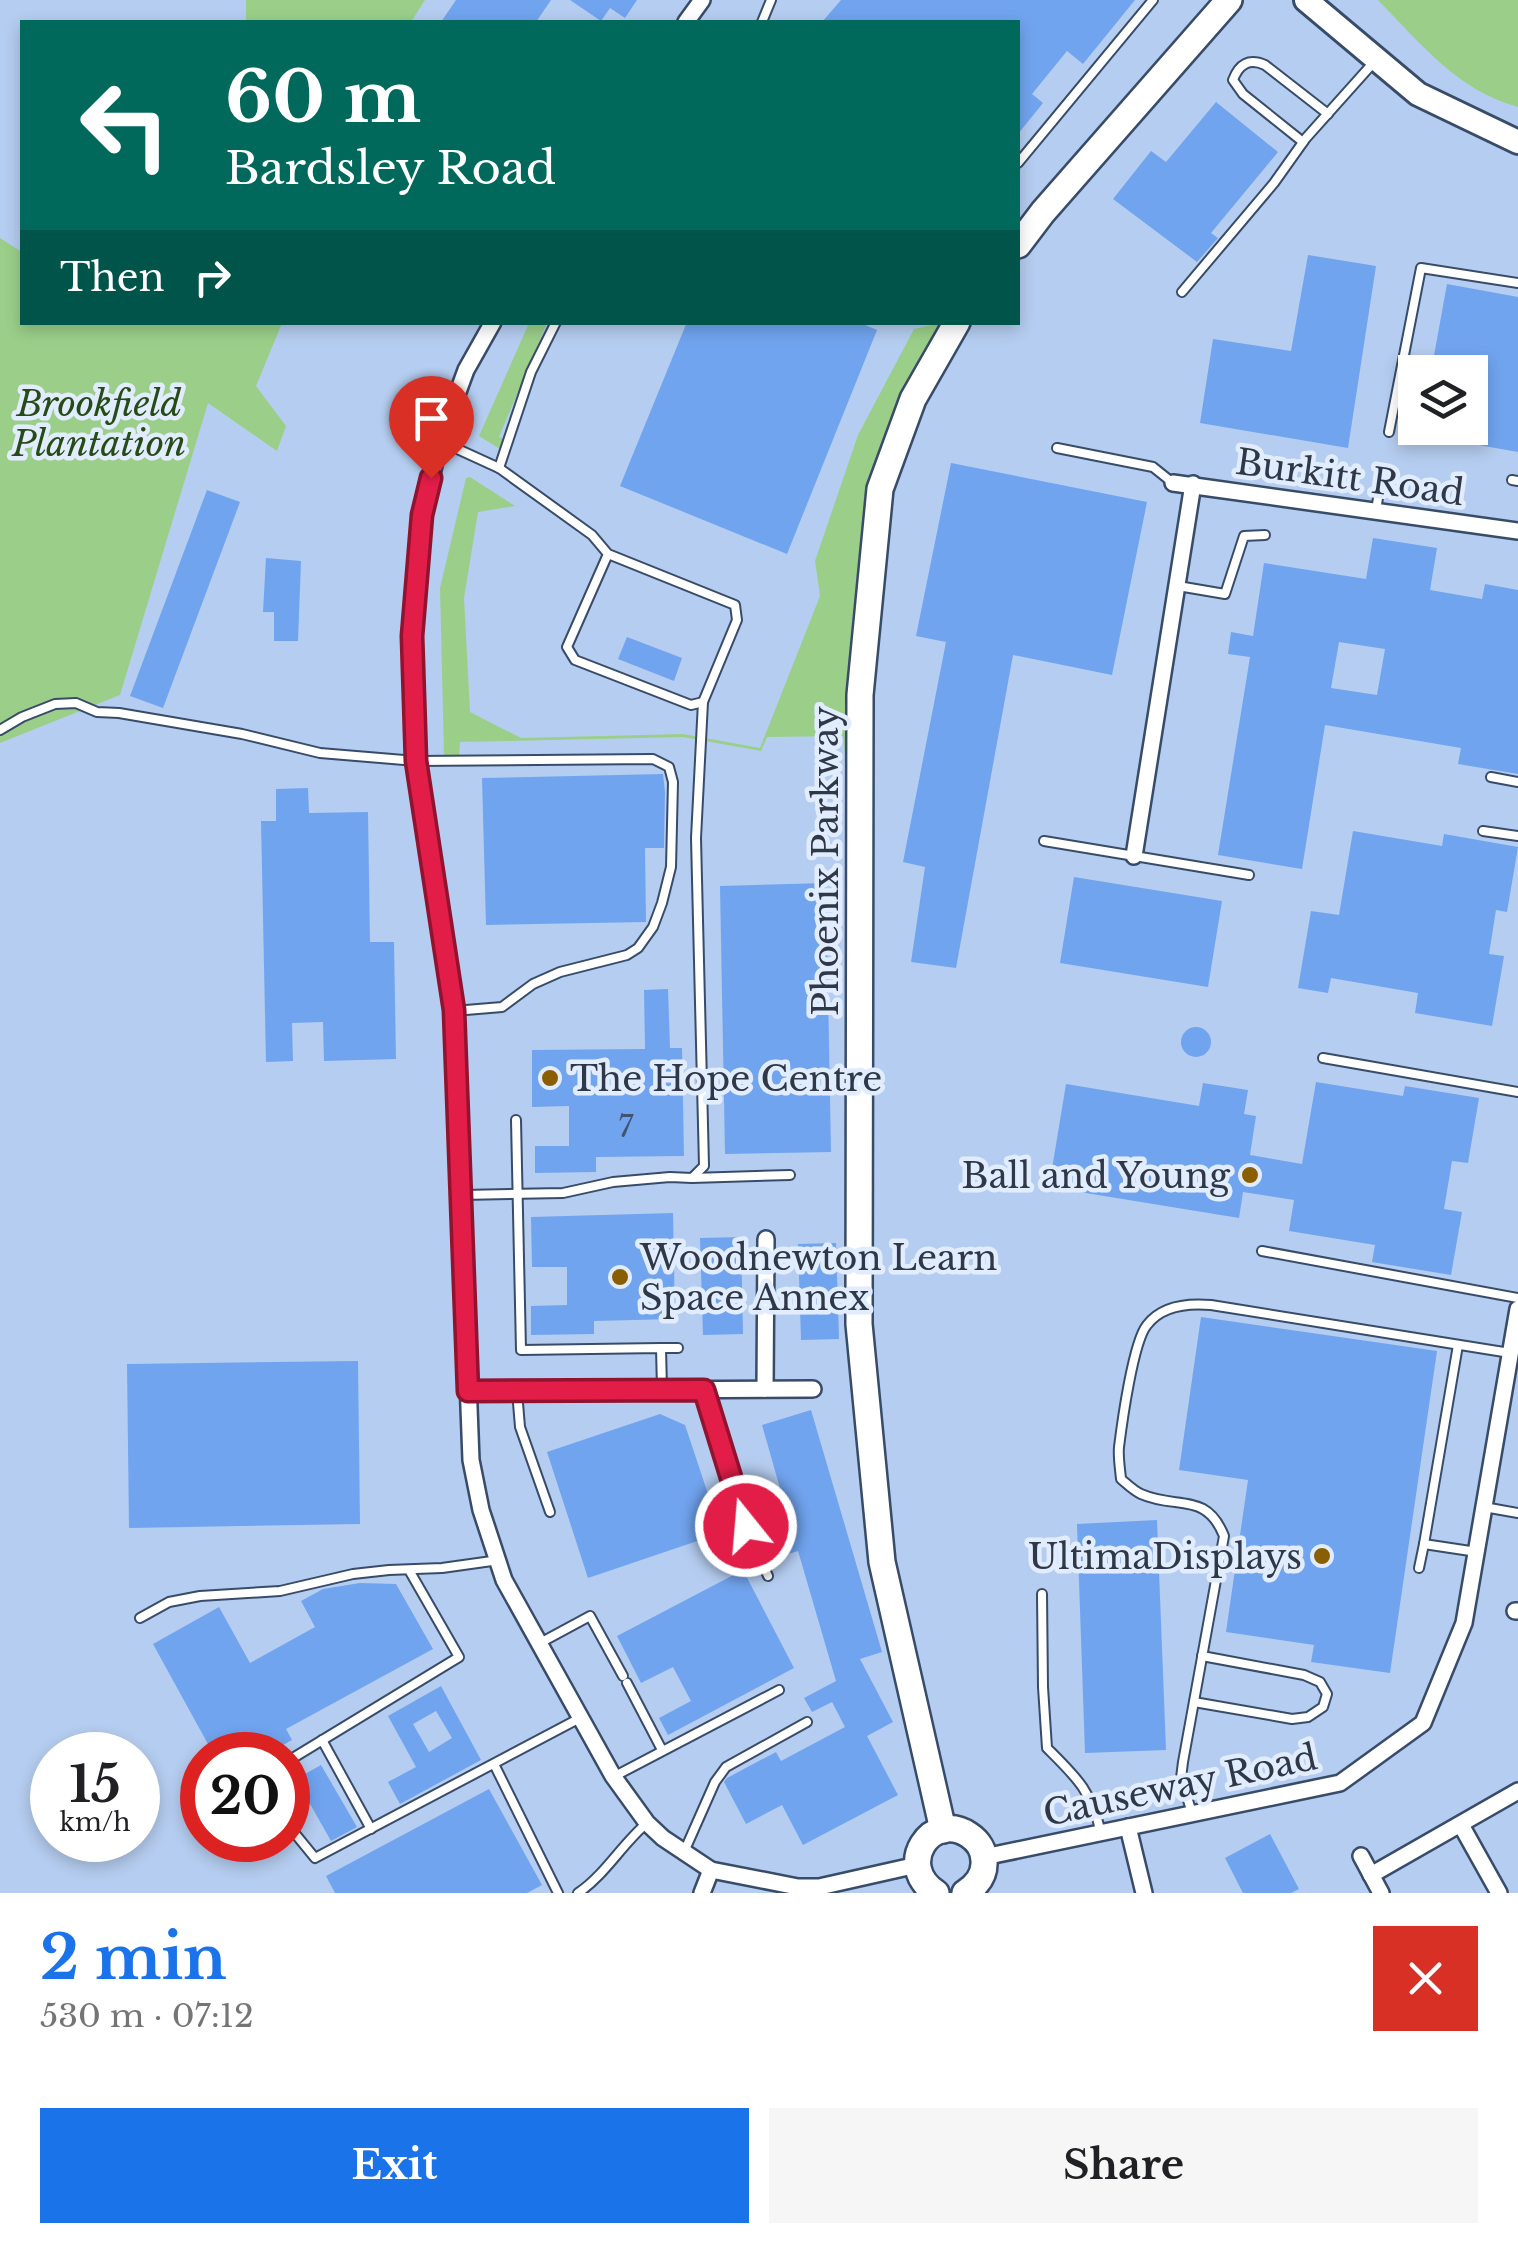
<!DOCTYPE html>
<html lang="en">
<head>
<meta charset="utf-8">
<style>
	:root { --surface:#fff; --page:#f6f6f6; --text:#202124; --muted:#757577; --accent:#1a73e8 }
	body { margin:0; font-family:"Libre Baskerville",serif; background:var(--page); color:var(--text); height:100vh; display:flex; flex-direction:column; font-size:38px; white-space:nowrap }
	* { box-sizing:border-box; margin:0 }
	p { font-size:32px; color:var(--muted) }
	.icon { flex:none; width:55px; height:55px; fill:none; stroke:currentColor; stroke-width:2; stroke-linecap:round; stroke-linejoin:round }
	.map { position:relative; height:1893px; overflow:hidden }
	.panel { display:flex; flex-direction:column; background:var(--surface); flex:1 }
	.panel>* { flex:none }
	.top-card { position:absolute; left:20px; top:20px; width:1000px; height:305px; border-radius:0px; box-shadow:0 5px 15px #0003; background:#00695c; color:#fff; overflow:hidden }
	.tools { position:absolute; left:1398px; top:355px; display:grid; gap:20px }
	.tools a { display:grid; place-items:center; width:90px; height:90px; border-radius:0px; background:var(--surface); box-shadow:0 5px 15px #0003; font-size:50px }
	.speed { position:absolute; left:30px; top:1732px; display:flex; gap:20px; font-size:50px; font-weight:700; text-align:center }
	.speed>* { display:grid; place-content:center; width:130px; height:130px; border-radius:50%; background:var(--surface); box-shadow:0 5px 15px #0003; line-height:1 }
	.speed small { font-size:25px; font-weight:400 }
	.speed .limit { border:15px solid #d22; background:#fff; color:#111 }
	.pin { position:absolute; display:grid; place-items:center; width:85px; height:85px; color:#fff; margin:-102px -42px; border-radius:50% 50% 50% 0; rotate:-45deg; box-shadow:0 0 10px #0007 }
	.pin .icon { rotate:45deg }
	.me { position:absolute; width:110px; margin:-55px; rotate:343deg; stroke-linejoin:round; filter:drop-shadow(0 0 8px #0008) }
	.turn { display:flex; align-items:center; gap:35px; height:210px; padding:0 40px; font-size:45px }
	.turn .icon { width:130px; height:130px; stroke-width:2.5 }
	.turn b { display:block; font-size:70px; line-height:85px }
	.then { display:flex; align-items:center; height:95px; padding:0 40px; background:#0003; gap:20px; font-size:38px }
	.round { display:grid; place-items:center; flex:none; width:105px; height:105px; border-radius:0px; background:var(--page) }
	.summary { display:flex; align-items:center; justify-content:space-between; height:170px; padding:0 40px }
	h1 { font-size:60px; font-weight:700; line-height:75px; color:var(--accent) }
	.button { display:flex; gap:20px; margin-top:auto; padding:20px 40px }
	.button a { flex:1; height:115px; border-radius:0px; background:var(--accent); color:#fff; font-size:40px; font-weight:700; line-height:115px; text-align:center }
	.button a+a { background:var(--page); color:var(--text) }
	.map>svg:first-child { display:block }
</style>
</head>
<body>
<div class="map">
<svg width="1518" height="1893" viewBox="0 0 1518 1893">
	<rect width="100%" height="100%" fill="#b5cdf0"/>
	<g fill="#9bcf89">
		<path d="M 246,0 L 425,0 L 411,22 L 246,22 Z"/>
		<path d="M 1378,0 L 1518,0 L 1518,107 C 1458,91 1419,42 1378,0 Z"/>
		<path d="M 0,238 L 22,252 L 22,322 L 282,323 L 256,386 L 286,426 L 277,451 L 208,403 L 120,695 L 0,743 Z"/>
		<path d="M 529,323 L 547,323 L 499,437 L 510,442 L 503,451 L 479,436 Z"/>
		<path d="M 935,323 L 952,323 L 866,509 L 852,621 L 850,763 L 846,765 L 843,736 L 767,737 L 761,751 L 683,737 L 460,742 L 459,759 L 452,759 L 444,755 L 440,588 L 466,478 L 470,477 L 515,506 L 478,512 L 464,598 L 470,712 L 521,738 L 683,734 L 760,748 L 820,596 L 815,561 L 858,435 L 914,329 L 932,325 Z"/>
	</g>
	<g fill="#71a4ef" fill-rule="evenodd">
		<path d="M 456,0 L 551,0 L 536,22 L 441,22 Z"/>
		<path d="M 570,0 L 637,0 L 625,18 L 610,8 L 601,21 Z"/>
		<path d="M 841,0 L 1135,0 L 1083,64 L 1067,51 L 1032,94 L 1043,103 L 1018,134 L 1018,22 L 822,22 Z"/>
		<path d="M 1216,102 L 1278,152 L 1211,233 L 1218,238 L 1197,262 L 1113,199 L 1151,151 L 1166,162 Z"/>
		<path d="M 1308,255 L 1376,266 L 1348,448 L 1200,423 L 1213,339 L 1291,351 Z"/>
		<path d="M 1447,284 L 1518,297 L 1518,452 L 1416,434 L 1417,428 L 1470,428 L 1470,372 L 1431,372 Z"/>
		<path d="M 687,322 L 858,322 L 877,330 L 787,554 L 620,486 Z"/>
		<path d="M 951,463 L 1147,502 L 1112,675 L 1013,655 L 956,968 L 911,962 L 925,867 L 903,862 L 946,642 L 916,636 Z"/>
		<path d="M 207,490 L 240,502 L 163,708 L 130,696 Z"/>
		<path d="M 1373,538 L 1437,548 L 1430,590 L 1482,599 L 1485,584 L 1518,590 L 1518,774 L 1458,764 L 1461,748 L 1325,725 L 1302,869 L 1218,855 L 1250,657 L 1228,654 L 1231,632 L 1253,636 L 1264,563 L 1366,579 ZM 1339,642 L 1385,649 L 1377,695 L 1331,688 Z"/>
		<path d="M 266,558 L 301,561 L 298,641 L 274,641 L 274,612 L 263,612 Z"/>
		<path d="M 627,637 L 682,658 L 674,681 L 618,659 Z"/>
		<path d="M 663,774 L 665,792 L 664,848 L 645,848 L 646,922 L 486,925 L 482,778 Z"/>
		<path d="M 308,788 L 309,813 L 368,812 L 370,942 L 394,942 L 396,1059 L 324,1061 L 323,1022 L 292,1023 L 293,1061 L 266,1062 L 261,821 L 276,821 L 276,789 Z"/>
		<path d="M 1353,831 L 1442,846 L 1444,834 L 1518,847 L 1507,912 L 1496,910 L 1489,954 L 1504,956 L 1492,1026 L 1415,1013 L 1418,993 L 1331,978 L 1328,993 L 1298,988 L 1311,911 L 1339,915 Z"/>
		<path d="M 1074,877 L 1222,901 L 1208,987 L 1060,963 Z"/>
		<path d="M 826,883 L 831,1152 L 725,1154 L 720,886 Z"/>
		<path d="M 668,989 L 670,1048 L 682,1048 L 684,1156 L 596,1157 L 596,1172 L 535,1173 L 535,1146 L 569,1146 L 569,1106 L 532,1107 L 532,1050 L 645,1049 L 644,990 Z"/>
		<circle cx="1196" cy="1042" r="15"/>
		<path d="M 1316,1082 L 1403,1096 L 1405,1086 L 1479,1098 L 1468,1163 L 1452,1161 L 1444,1209 L 1462,1212 L 1451,1275 L 1372,1262 L 1375,1245 L 1289,1231 L 1294,1200 L 1243,1192 L 1239,1218 L 1049,1187 L 1066,1084 L 1199,1106 L 1203,1083 L 1248,1090 L 1244,1114 L 1256,1116 L 1250,1155 L 1302,1164 Z"/>
		<path d="M 673,1213 L 675,1319 L 594,1321 L 594,1334 L 531,1335 L 531,1306 L 567,1305 L 567,1267 L 532,1267 L 531,1217 Z"/>
		<path d="M 741,1237 L 743,1334 L 703,1335 L 700,1238 Z"/>
		<path d="M 836,1243 L 839,1339 L 801,1340 L 798,1244 Z"/>
		<path d="M 1201,1317 L 1437,1351 L 1390,1673 L 1311,1662 L 1314,1645 L 1226,1632 L 1248,1480 L 1179,1470 Z"/>
		<path d="M 358,1361 L 360,1524 L 129,1528 L 127,1364 Z"/>
		<path d="M 811,1410 L 882,1652 L 860,1659 L 893,1722 L 867,1736 L 898,1795 L 803,1845 L 782,1805 L 746,1824 L 724,1782 L 727,1778 L 776,1752 L 781,1761 L 845,1727 L 832,1702 L 812,1712 L 804,1698 L 836,1681 L 798,1551 L 778,1557 L 772,1536 L 792,1530 L 762,1425 Z"/>
		<path d="M 660,1414 L 685,1425 L 721,1533 L 588,1578 L 547,1452 Z"/>
		<path d="M 1157,1520 L 1166,1750 L 1085,1753 L 1077,1524 Z"/>
		<path d="M 743,1570 L 794,1668 L 668,1735 L 659,1718 L 691,1701 L 673,1667 L 641,1683 L 617,1636 Z"/>
		<path d="M 360,1583 L 396,1584 L 433,1649 L 286,1729 L 292,1740 L 265,1755 L 214,1755 L 153,1644 L 219,1607 L 250,1663 L 315,1627 L 301,1601 L 323,1589 Z"/>
		<path d="M 441,1686 L 481,1760 L 400,1804 L 388,1782 L 416,1767 L 388,1716 ZM 436,1711 L 452,1738 L 429,1752 L 413,1724 Z"/>
		<path d="M 321,1765 L 357,1827 L 331,1841 L 296,1779 Z"/>
		<path d="M 489,1789 L 542,1885 L 527,1893 L 335,1893 L 326,1876 Z"/>
		<path d="M 1270,1834 L 1299,1889 L 1291,1893 L 1243,1893 L 1225,1858 Z"/>
	</g>
	<g fill="none" stroke-linecap="round" stroke-linejoin="round">
		<g stroke="#384c69" stroke-width="12">
			<g id="lane">
				<path d="M 762,22 L 771,0"/>
				<path d="M 1303,142 L 1243,94 L 1233,80 C 1239,64 1249,58 1265,65 L 1328,114"/>
				<path d="M 1018,163 L 1153,0"/>
				<path d="M 1182,292 L 1274,183 L 1306,138 L 1374,62"/>
				<path d="M 1389,432 L 1421,268 L 1518,283"/>
				<path d="M 440,441 L 499,468 L 592,535 L 608,554 L 735,605 L 737,620 L 703,702 L 691,705 L 575,660 L 567,647 L 608,554"/>
				<path d="M 1057,448 L 1153,467 L 1173,483"/>
				<path d="M 499,468 L 531,372 L 556,322"/>
				<path d="M 1512,480 L 1518,481"/>
				<path d="M 1376,511 L 1381,478"/>
				<path d="M 1178,586 L 1225,594 L 1244,536 L 1265,535"/>
				<path d="M 0,730 L 22,717 L 55,704 L 76,703 L 97,712 L 119,713 L 242,734 L 320,753 L 416,761 L 653,759 L 669,767 L 673,782 L 671,867 L 662,903 L 653,927 L 638,948 L 627,955 L 560,972 L 533,984 L 502,1007 L 454,1011"/>
				<path d="M 1491,777 L 1518,782"/>
				<path d="M 1483,831 L 1518,836"/>
				<path d="M 1044,841 L 1249,875"/>
				<path d="M 1323,1058 L 1518,1092"/>
				<path d="M 516,1120 L 521,1350 L 661,1348 L 662,1389"/>
				<path d="M 692,1178 L 790,1175"/>
				<path d="M 462,1195 L 563,1193 L 613,1182 L 670,1177 L 692,1178 L 704,1166 L 696,838 L 703,702"/>
				<path d="M 1262,1251 L 1518,1298"/>
				<path d="M 1458,1345 L 1424,1544 L 1477,1552"/>
				<path d="M 661,1348 L 678,1348"/>
				<path d="M 704,1389 L 746,1526 L 768,1576"/>
				<path d="M 517,1391 L 520,1427 L 550,1512"/>
				<path d="M 1484,1507 L 1518,1513"/>
				<path d="M 1419,1568 L 1424,1544"/>
				<path d="M 1042,1594 L 1043,1687 L 1047,1748 C 1077,1778 1091,1790 1101,1833"/>
				<path d="M 140,1618 L 169,1602 L 200,1596 L 280,1591 L 353,1574 L 389,1570 L 442,1568 L 499,1560"/>
				<path d="M 540,1643 L 590,1616 L 623,1676"/>
				<path d="M 627,1683 L 662,1750"/>
				<path d="M 1194,1702 L 1292,1719 L 1308,1717 L 1323,1707 L 1327,1694 L 1320,1682 L 1304,1675 L 1202,1656"/>
				<path d="M 322,1740 L 371,1829"/>
				<path d="M 288,1761 L 459,1657 L 409,1570"/>
				<path d="M 494,1764 L 558,1893"/>
				<path d="M 615,1776 L 779,1690"/>
				<path d="M 1192,1813 L 1181,1778 L 1183,1762 L 1224,1536 C 1206,1491 1177,1510 1141,1494 C 1134,1491 1127,1484 1121,1479 C 1120,1468 1118,1457 1119,1447 C 1122,1423 1133,1342 1147,1325 C 1162,1305 1188,1303 1211,1305 L 1510,1353"/>
				<path d="M 288,1825 L 315,1858 L 580,1718"/>
				<path d="M 684,1852 L 715,1782 L 726,1767 L 807,1722"/>
				<path d="M 578,1893 C 605,1875 622,1844 647,1823"/>
			</g>
		</g>
		<g stroke="#384c69" stroke-width="20">
			<g id="street">
				<path d="M 686,22 L 702,0"/>
				<path d="M 493,322 L 466,370 L 440,441 L 422,515 L 412,636 L 416,761 L 454,1011 L 471,1460 L 481,1510 L 504,1580 L 613,1776 L 647,1823 L 663,1838 L 711,1870 L 798,1887 L 819,1887 L 917,1865"/>
				<path d="M 1173,483 L 1518,531"/>
				<path d="M 1134,856 L 1193,484"/>
				<path d="M 765,1389 L 766,1239"/>
				<path d="M 467,1391 L 813,1389"/>
				<path d="M 1515,1611 L 1518,1611"/>
				<path d="M 1461,1825 L 1499,1893"/>
				<path d="M 1128,1827 L 1144,1893"/>
				<path d="M 1361,1856 L 1381,1893"/>
				<path d="M 984,1857 L 1340,1783 L 1423,1723 L 1464,1623 L 1518,1309"/>
				<path d="M 1371,1875 L 1518,1791"/>
				<path d="M 702,1893 L 711,1870"/>
			</g>
		</g>
		<g stroke="#384c69" stroke-width="28">
			<path id="secondary" d="M 1306,0 L 1418,94 L 1518,142"/>
		</g>
		<g stroke="#384c69" stroke-width="30">
			<g id="primary">
				<path d="M 1018,245 L 1043,212 L 1229,0"/>
				<path d="M 943,1830 L 882,1562 L 859,1324 L 860,695 L 880,489 L 913,399 L 957,322"/>
				<path d="M 936,1893 C 894,1865 932,1810 969,1835 C 978,1841 984,1850 984,1861 C 985,1876 976,1886 965,1893"/>
			</g>
		</g>
		<use href="#lane" stroke="#fff" stroke-width="8"/>
		<use href="#street" stroke="#fff" stroke-width="15"/>
		<use href="#secondary" stroke="#fff" stroke-width="22"/>
		<use href="#primary" stroke="#fff" stroke-width="25"/>
	</g>
	<g fill="none" stroke-linecap="round" stroke-linejoin="round">
		<g stroke="#92132f" stroke-width="25">
			<path id="route" d="M 431,478 L 422,515 L 412,636 L 416,761 L 454,1010 L 468,1391 L 704,1390 L 746,1526"/>
		</g>
		<use href="#route" stroke="#e11d48" stroke-width="18"/>
	</g>
	<g fill="#8a5f01" stroke="#e1edff" stroke-width="4">
		<circle cx="550" cy="1078" r="10"/>
		<circle cx="1250" cy="1175" r="10"/>
		<circle cx="620" cy="1277" r="10"/>
		<circle cx="1322" cy="1556" r="10"/>
	</g>
	<g text-anchor="middle" dominant-baseline="central" stroke-width="9" stroke-linejoin="round" paint-order="stroke">
		<g font-size="30" fill="#405370">
			<text x="626" y="1126">7</text>
		</g>
		<g font-size="35" font-style="italic" fill="#264b16" stroke="#e1edff">
			<text x="99" y="403">Brookfield<tspan x="99" dy="40">Plantation</tspan></text>
		</g>
		<g font-size="35" fill="#2f3846" stroke="#e1edff">
			<text transform="translate(1350 477) rotate(8)">Burkitt Road</text>
			<text transform="translate(825 861) rotate(-90)">Phoenix Parkway</text>
			<text transform="translate(1180 1785) rotate(-12)">Causeway Road</text>
		</g>
		<g font-size="35" fill="#2f3846" stroke="#e1edff" text-anchor="start">
			<text x="570" y="1078">The Hope Centre</text>
			<text x="1230" y="1175" text-anchor="end">Ball and Young</text>
			<text x="640" y="1257">Woodnewton Learn<tspan x="640" dy="40">Space Annex</tspan></text>
			<text x="1302" y="1556" text-anchor="end">UltimaDisplays</text>
		</g>
	</g>
</svg>
<div class="tools">
<a><svg class="icon" aria-label="layers" viewBox="0 0 24 24"><path d="M12 4l9 5-9 5-9-5zM3 14l9 5 9-5"/></svg></a>
</div>
<div class="speed"><div>15<small>km/h</small></div><div class="limit">20</div></div>
<div class="pin" style="left:431px;top:478px;background:#d93025"><svg class="icon" aria-label="arrive" viewBox="0 0 24 24"><path d="M6 21V4h12l-3 4 3 4H6"/></svg></div>
<svg class="me" style="left:746px;top:1526px" viewBox="-20 -20 40 40"><circle r="17" fill="#e11d48" stroke="#fff" stroke-width="3"/><path d="M0-11L8 9 0 5-8 9z" fill="#fff"/></svg>
<div class="top-card">
<div class="turn"><svg class="icon" aria-label="left" viewBox="0 0 24 24"><path d="M17 20v-9H6M10 6l-5 5 5 5"/></svg><div><b>60 m</b>Bardsley Road</div></div>
<div class="then">Then<svg class="icon" aria-label="right" viewBox="0 0 24 24"><path d="M7 20v-9h11M14 6l5 5-5 5"/></svg></div>
</div>
</div>
<section class="panel">
<div class="summary"><div><h1>2 min</h1><p>530 m · 07:12</p></div><a class="round" style="background:#d93025;color:#fff"><svg class="icon" aria-label="close" viewBox="0 0 24 24"><path d="M6 6l12 12M18 6L6 18"/></svg></a></div>
<div class="button"><a>Exit</a><a>Share</a></div>
</section>
</body>
</html>
